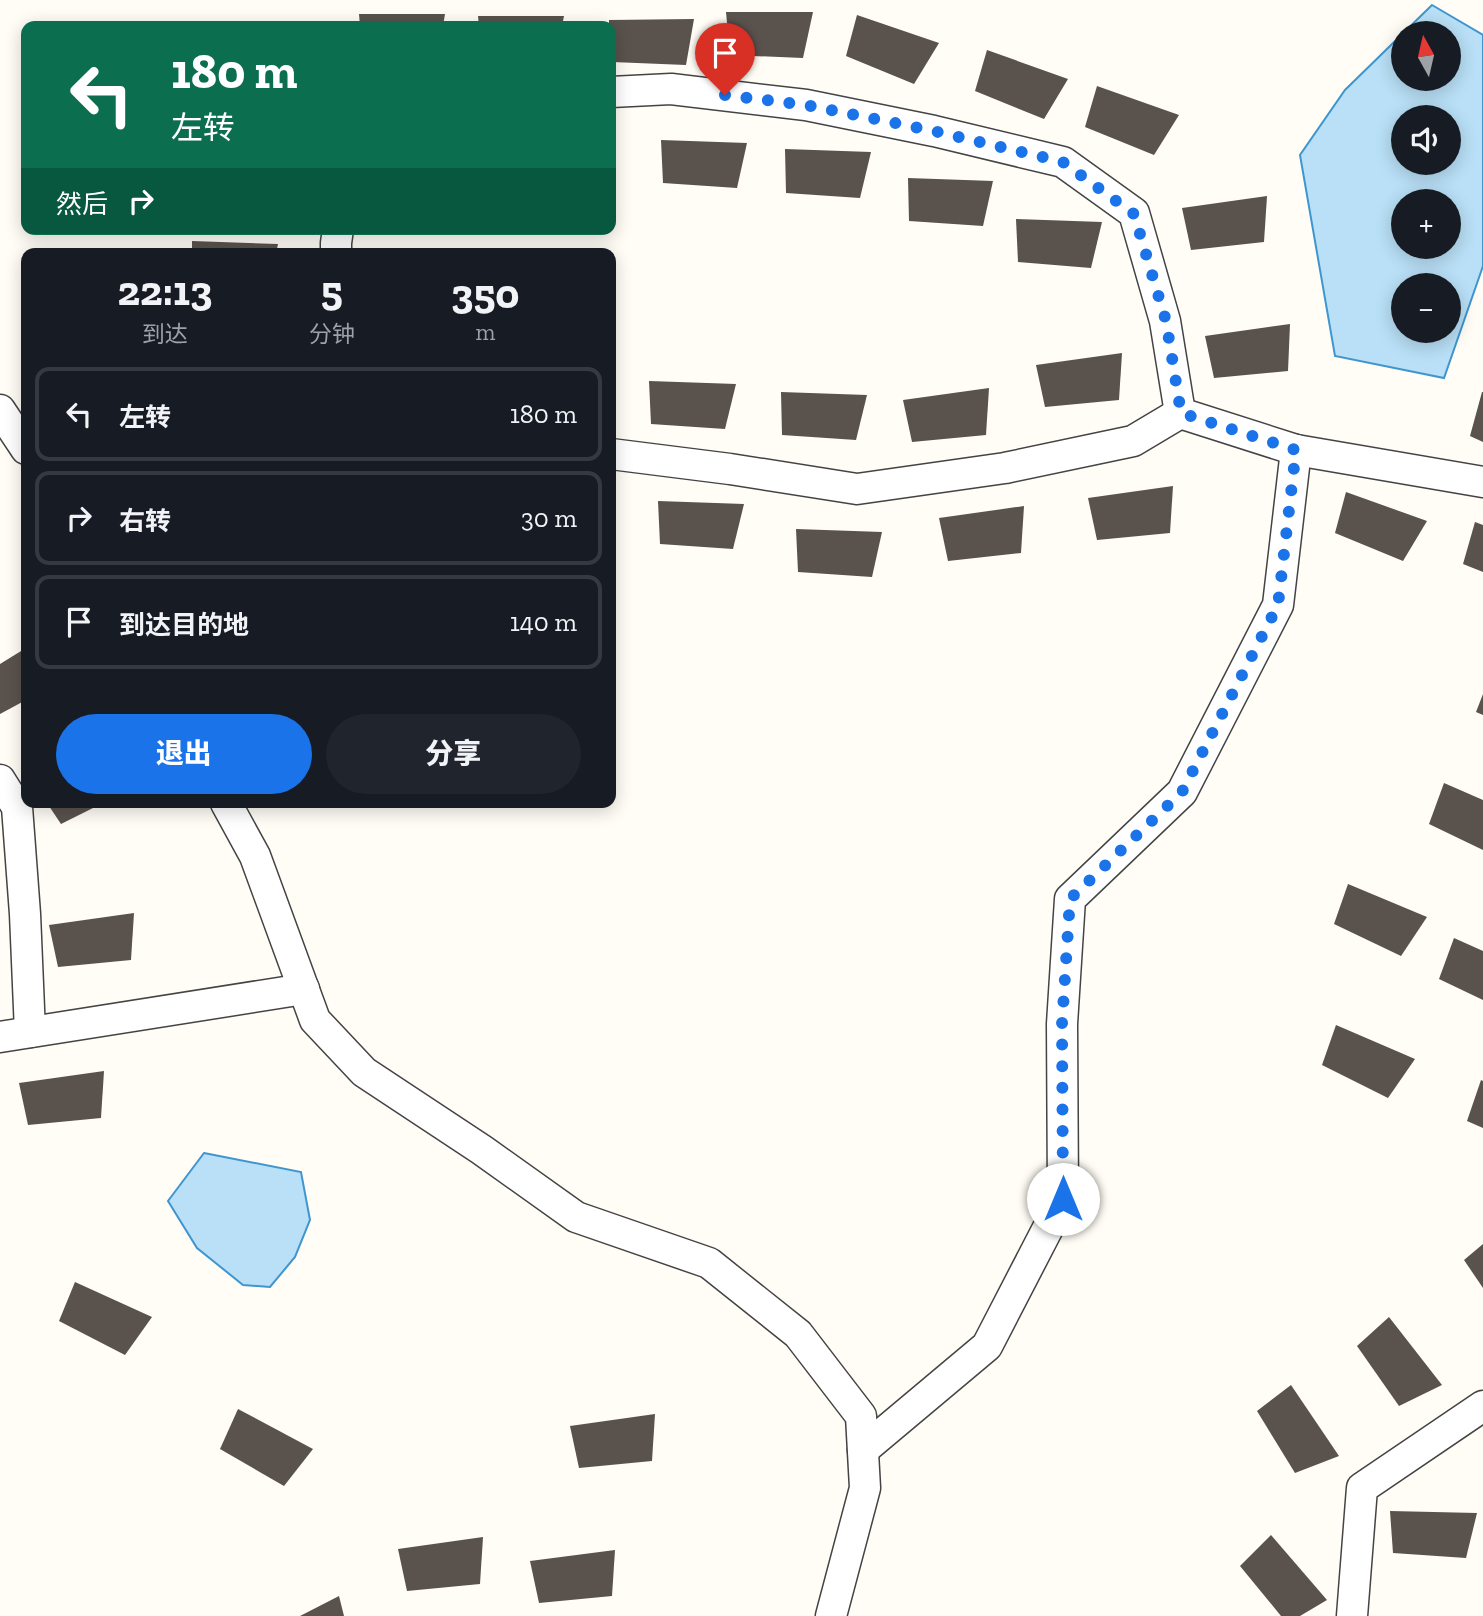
<!DOCTYPE html>
<html lang="zh">
<head>
<meta charset="utf-8">
<style>
	:root { --surface:#171b24; --page:#20242c; --text:#f1f3f6; --muted:#9ea1a6; --line:#363941; --accent:#1a73e8 }
	body { margin:0; font-family:"Zilla Slab","Noto Sans SC",serif; background:var(--page); color:var(--text); height:100vh; display:flex; flex-direction:column; font-size:26px; white-space:nowrap }
	* { box-sizing:border-box; margin:0 }
	p { font-size:23px; color:var(--muted) }
	.icon { flex:none; width:38px; height:38px; fill:none; stroke:currentColor; stroke-width:2; stroke-linecap:round; stroke-linejoin:round }
	.map { position:relative; flex:1; overflow:hidden }
	.side { position:absolute; left:21px; top:248px; width:595px; height:560px; display:flex; flex-direction:column; background:var(--surface); border-radius:14px; box-shadow:0 4px 18px #0003 }
	.side>* { flex:none }
	.hud { position:absolute; left:21px; top:21px; width:595px; height:214px; border-radius:14px; box-shadow:0 4px 18px #0003; background:#0b6e4f; color:#fff; overflow:hidden }
	.needle { width:46px; rotate:352deg }
	.tools { position:absolute; left:1391px; top:21px; display:grid; gap:14px }
	.tools a { display:grid; place-items:center; width:70px; height:70px; border-radius:50%; background:var(--surface); box-shadow:0 4px 18px #0003; font-size:35px }
	.pin { position:absolute; display:grid; place-items:center; width:60px; height:60px; color:#fff; margin:-72px -30px; border-radius:50% 50% 50% 0; rotate:-45deg; box-shadow:0 0 7px #0007 }
	.pin .icon { rotate:45deg }
	.me { position:absolute; width:77px; margin:-38px; rotate:0deg; stroke-linejoin:round; filter:drop-shadow(0 0 5px #0008) }
	.turn { display:flex; align-items:center; gap:24px; height:147px; padding:0 35px; font-size:32px }
	.turn .icon { width:91px; height:91px; stroke-width:2.5 }
	.turn b { display:block; font-size:49px; line-height:60px }
	.then { display:flex; align-items:center; height:66px; padding:0 35px; background:#0003; gap:14px; font-size:26px }
	.eta { display:flex; justify-content:space-evenly; align-items:center; height:119px; text-align:center }
	.eta b { font-size:42px; font-weight:800; line-height:49px }
	.cta { display:flex; gap:14px; margin-top:auto; padding:14px 35px }
	.cta a { flex:1; height:80px; border-radius:42px; background:var(--accent); color:#fff; font-size:28px; font-weight:800; line-height:80px; text-align:center }
	.cta a+a { background:var(--page); color:var(--text) }
	ul { padding:0; list-style:none }
	li { display:flex; align-items:center; gap:21px; height:94px; margin:0 14px 10px; padding:0 21px; border:4px solid var(--line); border-radius:14px }
	li div { flex:1 }
	li b { display:block; font-size:26px }
	li em { font-style:normal }
	.map>svg:first-child { display:block }
</style>
</head>
<body>
<div class="map">
<svg width="1483" height="1616" viewBox="0 0 1483 1616">
	<rect width="100%" height="100%" fill="#fffdf5"/>
	<g fill="#b9e0f7" stroke="#3f96cf" stroke-width="2" fill-rule="evenodd">
		<path d="M 1432,5 L 1483,35 L 1483,266 L 1444,378 L 1335,356 L 1300,155 L 1345,90 ZM 1404,33 L 1449,33 L 1449,79 L 1404,79 ZM 1404,117 L 1449,117 L 1449,163 L 1404,163 ZM 1404,201 L 1449,201 L 1449,247 L 1404,247 ZM 1404,285 L 1449,285 L 1449,331 L 1404,331 Z"/>
		<path d="M 204,1153 L 301,1172 L 310,1220 L 295,1257 L 270,1287 L 243,1285 L 197,1248 L 168,1201 Z"/>
	</g>
	<g fill="#5a524d">
		<path d="M 726,12 L 813,12 L 803,58 L 730,55 Z"/>
		<path d="M 359,14 L 445,14 L 443,26 L 360,26 Z"/>
		<path d="M 857,15 L 939,43 L 914,84 L 846,56 Z"/>
		<path d="M 478,16 L 564,16 L 562,26 L 479,26 Z"/>
		<path d="M 694,19 L 686,65 L 612,62 L 611,26 L 609,26 L 609,20 Z"/>
		<path d="M 987,50 L 1068,79 L 1044,119 L 975,91 Z"/>
		<path d="M 1097,86 L 1179,115 L 1154,155 L 1085,127 Z"/>
		<path d="M 661,140 L 747,143 L 737,188 L 663,183 Z"/>
		<path d="M 785,149 L 871,152 L 860,198 L 786,193 Z"/>
		<path d="M 908,178 L 993,181 L 983,226 L 909,221 Z"/>
		<path d="M 1267,196 L 1264,242 L 1191,250 L 1182,208 Z"/>
		<path d="M 1016,219 L 1102,222 L 1091,268 L 1018,262 Z"/>
		<path d="M 192,241 L 278,244 L 276,254 L 192,254 Z"/>
		<path d="M 1290,324 L 1288,371 L 1214,378 L 1205,336 Z"/>
		<path d="M 1122,353 L 1119,400 L 1045,407 L 1036,365 Z"/>
		<path d="M 649,381 L 736,384 L 725,429 L 651,424 Z"/>
		<path d="M 989,388 L 986,435 L 912,442 L 903,400 Z"/>
		<path d="M 781,392 L 867,395 L 856,440 L 782,435 Z"/>
		<path d="M 1482,392 L 1483,392 L 1483,442 L 1470,436 Z"/>
		<path d="M 1173,486 L 1170,533 L 1097,540 L 1088,498 Z"/>
		<path d="M 1346,492 L 1427,521 L 1403,561 L 1335,533 Z"/>
		<path d="M 658,501 L 744,504 L 733,549 L 660,544 Z"/>
		<path d="M 1024,506 L 1021,553 L 948,561 L 939,518 Z"/>
		<path d="M 1475,522 L 1483,525 L 1483,572 L 1463,564 Z"/>
		<path d="M 796,529 L 882,532 L 872,577 L 798,572 Z"/>
		<path d="M 26,648 L 26,700 L 0,714 L 0,664 Z"/>
		<path d="M 1483,694 L 1483,715 L 1476,712 Z"/>
		<path d="M 1444,783 L 1483,800 L 1483,850 L 1429,824 Z"/>
		<path d="M 47,803 L 103,803 L 61,824 Z"/>
		<path d="M 1348,884 L 1427,917 L 1401,956 L 1334,924 Z"/>
		<path d="M 134,913 L 131,960 L 58,967 L 49,925 Z"/>
		<path d="M 1454,938 L 1483,951 L 1483,1000 L 1439,979 Z"/>
		<path d="M 1336,1025 L 1415,1059 L 1388,1098 L 1322,1065 Z"/>
		<path d="M 104,1071 L 101,1118 L 28,1125 L 19,1083 Z"/>
		<path d="M 1481,1080 L 1483,1081 L 1483,1128 L 1467,1121 Z"/>
		<path d="M 1483,1244 L 1483,1288 L 1464,1260 Z"/>
		<path d="M 75,1282 L 152,1317 L 125,1355 L 59,1321 Z"/>
		<path d="M 1389,1317 L 1442,1385 L 1399,1406 L 1357,1346 Z"/>
		<path d="M 1291,1385 L 1339,1456 L 1295,1473 L 1257,1411 Z"/>
		<path d="M 238,1409 L 313,1449 L 284,1486 L 220,1449 Z"/>
		<path d="M 655,1414 L 652,1461 L 579,1468 L 570,1426 Z"/>
		<path d="M 1390,1511 L 1477,1513 L 1466,1558 L 1393,1553 Z"/>
		<path d="M 1271,1535 L 1327,1600 L 1300,1616 L 1281,1616 L 1240,1566 Z"/>
		<path d="M 483,1537 L 480,1584 L 407,1591 L 398,1549 Z"/>
		<path d="M 615,1550 L 612,1596 L 539,1603 L 530,1561 Z"/>
		<path d="M 339,1596 L 344,1616 L 300,1616 Z"/>
	</g>
	<g fill="none" stroke-linecap="round" stroke-linejoin="round">
		<g stroke="#444" stroke-width="33">
			<g id="minor">
				<path d="M 611,92 L 671,89 L 806,105 L 934,131 L 1063,162 L 1134,213 L 1165,321 L 1180,413"/>
				<path d="M 336,254 L 336,243 L 338,229"/>
				<path d="M 0,410 L 26,449"/>
				<path d="M 611,454 L 730,469 L 857,489 L 1005,468 L 1133,441 L 1180,413 L 1296,450 L 1483,482"/>
				<path d="M 0,780 L 17,807 L 25,914 L 30,1032"/>
				<path d="M 226,803 L 255,856 L 315,1020 L 364,1072 L 482,1150 L 576,1217 L 709,1263 L 798,1334 L 861,1416 L 865,1488 L 831,1616"/>
				<path d="M 0,1037 L 304,989"/>
				<path d="M 863,1450 L 987,1346 L 1063,1199 L 1062,1024 L 1070,899 L 1182,792 L 1278,605 L 1296,450"/>
				<path d="M 1352,1616 L 1362,1488 L 1483,1406"/>
			</g>
		</g>
		<use href="#minor" stroke="#fff" stroke-width="30"/>
	</g>
	<g fill="none" stroke-linecap="round" stroke-linejoin="round">
		<path stroke="#1a73e8" stroke-width="12" stroke-dasharray="0 21.6" d="M 725,95 L 806,105 L 831,110 L 934,131 L 1063,162 L 1134,214 L 1166,321 L 1181,413 L 1296,450 L 1278,605 L 1182,792 L 1070,899 L 1062,1024 L 1063,1199"/>
	</g>
</svg>
<div class="tools">
<a><svg class="needle" viewBox="-14 -14 28 28"><path d="M0-13l5 13h-10z" fill="#e53935"/><path d="M0 13l5-13h-10z" fill="#9ea1a6"/></svg></a>
<a><svg class="icon" aria-label="sound" viewBox="0 0 24 24"><path d="M4 9h4l5-4v14l-5-4H4zM17 9q2 3 0 6"/></svg></a>
<a>+</a>
<a>−</a>
</div>
<div class="pin" style="left:725px;top:95px;background:#d93025"><svg class="icon" aria-label="arrive" viewBox="0 0 24 24"><path d="M6 21V4h12l-3 4 3 4H6"/></svg></div>
<svg class="me" style="left:1063px;top:1199px" viewBox="-20 -20 40 40"><circle r="19" fill="#fff"/><path d="M0-13L10 11 0 6-10 11z" fill="#1a73e8"/></svg>
<div class="hud">
<div class="turn"><svg class="icon" aria-label="left" viewBox="0 0 24 24"><path d="M17 20v-9H6M10 6l-5 5 5 5"/></svg><div><b>180 m</b>左转</div></div>
<div class="then">然后<svg class="icon" aria-label="right" viewBox="0 0 24 24"><path d="M7 20v-9h11M14 6l5 5-5 5"/></svg></div>
</div>
<section class="side">
<div class="eta">
<div><b>22:13</b><p>到达</p></div>
<div><b>5</b><p>分钟</p></div>
<div><b>350</b><p>m</p></div>
</div>
<ul>
<li><svg class="icon" aria-label="left" viewBox="0 0 24 24"><path d="M17 20v-9H6M10 6l-5 5 5 5"/></svg><div><b>左转</b></div><em>180 m</em></li>
<li><svg class="icon" aria-label="right" viewBox="0 0 24 24"><path d="M7 20v-9h11M14 6l5 5-5 5"/></svg><div><b>右转</b></div><em>30 m</em></li>
<li><svg class="icon" aria-label="arrive" viewBox="0 0 24 24"><path d="M6 21V4h12l-3 4 3 4H6"/></svg><div><b>到达目的地</b></div><em>140 m</em></li>
</ul>
<div class="cta"><a>退出</a><a>分享</a></div>
</section>
</div>
</body>
</html>
